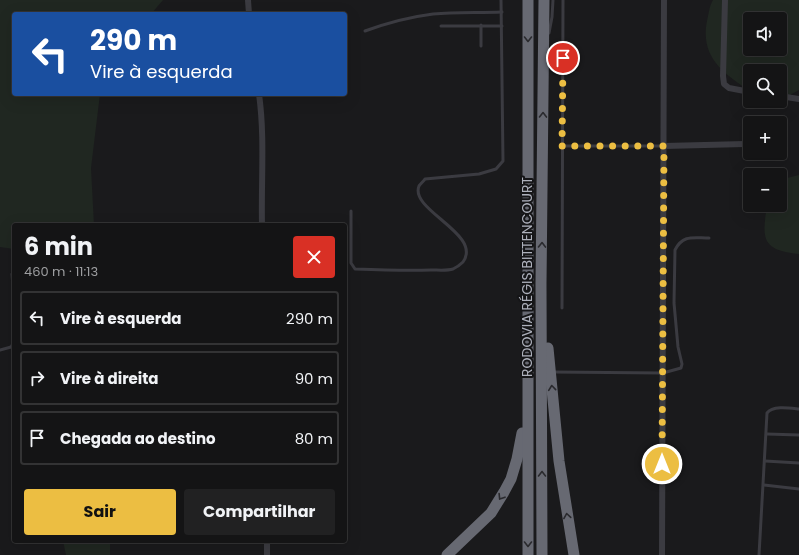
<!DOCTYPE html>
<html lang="pt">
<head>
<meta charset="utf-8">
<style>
	:root { --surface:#141415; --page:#212122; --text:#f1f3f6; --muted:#9d9ea0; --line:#333334; --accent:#ecbe42 }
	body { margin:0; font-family:Poppins,sans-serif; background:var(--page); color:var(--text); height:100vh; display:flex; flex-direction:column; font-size:15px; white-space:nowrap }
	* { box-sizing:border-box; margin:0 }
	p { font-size:13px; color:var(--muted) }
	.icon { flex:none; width:22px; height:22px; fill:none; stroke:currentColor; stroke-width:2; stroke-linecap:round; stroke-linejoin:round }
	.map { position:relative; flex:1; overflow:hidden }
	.details { position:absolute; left:12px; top:223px; width:335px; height:320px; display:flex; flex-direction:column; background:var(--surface); border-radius:4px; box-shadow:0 4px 16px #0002,0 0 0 1px var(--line) }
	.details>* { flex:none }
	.banner { position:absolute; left:12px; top:12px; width:335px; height:84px; border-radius:4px; box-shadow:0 4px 16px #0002,0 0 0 1px var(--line); background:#1a4fa0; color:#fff; overflow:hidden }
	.tools { position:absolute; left:743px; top:12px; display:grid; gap:8px }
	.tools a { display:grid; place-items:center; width:44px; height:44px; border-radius:4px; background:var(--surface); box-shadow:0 4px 16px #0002,0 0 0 1px var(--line); font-size:20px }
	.pin { position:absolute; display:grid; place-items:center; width:34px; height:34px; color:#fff; margin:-17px; border:2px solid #fff; border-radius:50%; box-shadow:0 1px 4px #0007 }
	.me { position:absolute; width:44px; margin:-22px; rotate:0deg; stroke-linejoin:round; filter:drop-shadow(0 0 3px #0008) }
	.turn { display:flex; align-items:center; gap:14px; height:84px; padding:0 12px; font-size:18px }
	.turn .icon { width:52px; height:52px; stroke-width:2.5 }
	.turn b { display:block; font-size:28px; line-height:34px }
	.round { display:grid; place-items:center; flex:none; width:42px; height:42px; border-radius:4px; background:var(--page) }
	.summary { display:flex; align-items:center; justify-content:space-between; height:68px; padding:0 12px }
	h1 { font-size:24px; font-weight:700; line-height:30px }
	.action { display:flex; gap:8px; margin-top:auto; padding:8px 12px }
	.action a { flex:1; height:46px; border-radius:4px; background:var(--accent); color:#111; font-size:16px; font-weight:700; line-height:46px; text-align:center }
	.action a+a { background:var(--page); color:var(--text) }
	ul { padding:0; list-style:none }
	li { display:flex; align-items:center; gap:12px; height:54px; margin:0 8px 6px; padding:0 4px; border:2px solid var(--line); border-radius:4px }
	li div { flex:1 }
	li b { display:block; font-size:15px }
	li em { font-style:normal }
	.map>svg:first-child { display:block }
</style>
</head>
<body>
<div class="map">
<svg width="799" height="555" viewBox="0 0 799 555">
	<rect width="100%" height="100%" fill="#1a1a1c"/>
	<g fill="#202721" fill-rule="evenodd">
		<path d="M 0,0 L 163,0 L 151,14 L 14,14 L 14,94 L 100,94 L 91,168 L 94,225 L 14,225 L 14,249 L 0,247 Z"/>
		<path d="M 713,0 L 799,0 L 799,90 L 788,96 L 780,97 L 780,71 L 750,71 L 750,91 C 723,73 700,57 707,21 C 709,13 709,7 713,0 ZM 750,19 L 780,19 L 780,49 L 750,49 Z"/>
		<path d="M 799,175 L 799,254 C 761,250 762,239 767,205 L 780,205 L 780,181 L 783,179 Z"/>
		<path d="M 63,541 L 110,541 L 110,555 L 66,555 Z"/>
	</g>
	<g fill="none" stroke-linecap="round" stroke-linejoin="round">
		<g stroke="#3b3b41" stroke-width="3">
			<path d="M 441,26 L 502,26"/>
			<path d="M 365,31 C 387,23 409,17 433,14 C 456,12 479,13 502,12"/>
			<path d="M 549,33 L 552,17 L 553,0"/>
			<path d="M 481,46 L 481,25"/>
			<path d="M 562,146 L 664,146"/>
			<path d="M 351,211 L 351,263 L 355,269 C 380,270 406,271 431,270 C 438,270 447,271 453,269 C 455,268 461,264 463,262 C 483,234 409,210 419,186 C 420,184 424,181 425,179 L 479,174 L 496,169 L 503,161 L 501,0"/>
			<path d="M 12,274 L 14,300"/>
			<path d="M 562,308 L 563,0"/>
			<path d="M 0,350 L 11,347 L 14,342"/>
			<path d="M 552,372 L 663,373 L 681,368 L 682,364 L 678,347 L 674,303 L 675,250 C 683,234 694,238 709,238"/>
			<path d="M 767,434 L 799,435"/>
			<path d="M 765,461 L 799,463"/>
			<path d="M 764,485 L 799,489"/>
			<path d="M 759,555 L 767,413 C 773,405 790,408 799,409"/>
		</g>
		<g stroke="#3b3b41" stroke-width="6">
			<path d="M 248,0 L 249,14"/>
			<path d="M 725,0 L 723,76 L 724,84 L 729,88 L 750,92"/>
			<path d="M 259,94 C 265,137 261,181 262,225"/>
			<path d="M 780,96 L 799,99"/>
			<path d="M 664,146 L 745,144"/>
			<path d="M 267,541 L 267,555"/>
			<path d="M 662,555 L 664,0"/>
		</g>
		<g stroke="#676972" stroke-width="11">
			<path d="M 548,348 L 559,461 L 574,555"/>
			<path d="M 447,555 L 491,513 L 504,492 L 511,479 L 517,459 L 522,433"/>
			<path d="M 528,555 L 528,0"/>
			<path d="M 542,555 L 541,284 L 544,0"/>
		</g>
	</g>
	<defs><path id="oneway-chevron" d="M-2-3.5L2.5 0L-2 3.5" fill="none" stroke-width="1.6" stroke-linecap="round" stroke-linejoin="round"/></defs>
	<g stroke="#2a2a2e">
		<use href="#oneway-chevron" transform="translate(528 39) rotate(90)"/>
		<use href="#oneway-chevron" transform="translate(543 115) rotate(-89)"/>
		<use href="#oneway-chevron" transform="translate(542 245) rotate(-89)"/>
		<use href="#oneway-chevron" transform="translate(552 388) rotate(-96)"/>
		<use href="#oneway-chevron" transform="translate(542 474) rotate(-90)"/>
		<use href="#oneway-chevron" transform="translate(501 497) rotate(122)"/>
		<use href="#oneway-chevron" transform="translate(567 516) rotate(-99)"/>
		<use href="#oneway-chevron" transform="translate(528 544) rotate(90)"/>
	</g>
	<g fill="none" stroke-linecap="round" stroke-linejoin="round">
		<path stroke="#ecbe42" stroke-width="7" stroke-dasharray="0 12.6" d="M 563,58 L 562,146 L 664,146 L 662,464"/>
	</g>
	<g text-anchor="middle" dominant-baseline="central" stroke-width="4" stroke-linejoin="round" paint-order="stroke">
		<g font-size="14" fill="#adb0bb" stroke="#151517">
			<text transform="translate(527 277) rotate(-90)">RODOVIA RÉGIS BITTENCOURT</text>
		</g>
	</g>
</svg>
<div class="tools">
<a><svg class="icon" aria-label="sound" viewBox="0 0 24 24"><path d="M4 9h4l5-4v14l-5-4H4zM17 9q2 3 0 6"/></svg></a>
<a><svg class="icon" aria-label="search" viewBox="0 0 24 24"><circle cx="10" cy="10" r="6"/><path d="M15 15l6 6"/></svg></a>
<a>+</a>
<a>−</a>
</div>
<div class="pin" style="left:563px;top:58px;background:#d93025"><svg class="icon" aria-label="arrive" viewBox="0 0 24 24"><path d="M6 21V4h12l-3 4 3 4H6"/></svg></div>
<svg class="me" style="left:662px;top:464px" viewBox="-20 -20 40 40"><circle r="17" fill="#ecbe42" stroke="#fff" stroke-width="3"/><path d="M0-11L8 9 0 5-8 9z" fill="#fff"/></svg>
<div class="banner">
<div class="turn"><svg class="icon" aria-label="left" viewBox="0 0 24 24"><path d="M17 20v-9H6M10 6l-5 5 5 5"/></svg><div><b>290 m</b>Vire à esquerda</div></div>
</div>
<section class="details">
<div class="summary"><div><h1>6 min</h1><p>460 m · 11:13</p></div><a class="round" style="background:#d93025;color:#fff"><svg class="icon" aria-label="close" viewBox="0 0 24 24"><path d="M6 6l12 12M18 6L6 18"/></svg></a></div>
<ul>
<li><svg class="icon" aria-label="left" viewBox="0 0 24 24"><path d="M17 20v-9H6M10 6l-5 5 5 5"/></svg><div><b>Vire à esquerda</b></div><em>290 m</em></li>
<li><svg class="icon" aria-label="right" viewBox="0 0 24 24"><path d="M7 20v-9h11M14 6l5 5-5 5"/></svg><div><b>Vire à direita</b></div><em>90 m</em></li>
<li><svg class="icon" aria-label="arrive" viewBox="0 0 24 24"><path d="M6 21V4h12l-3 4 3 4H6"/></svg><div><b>Chegada ao destino</b></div><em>80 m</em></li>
</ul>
<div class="action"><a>Sair</a><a>Compartilhar</a></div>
</section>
</div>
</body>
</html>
